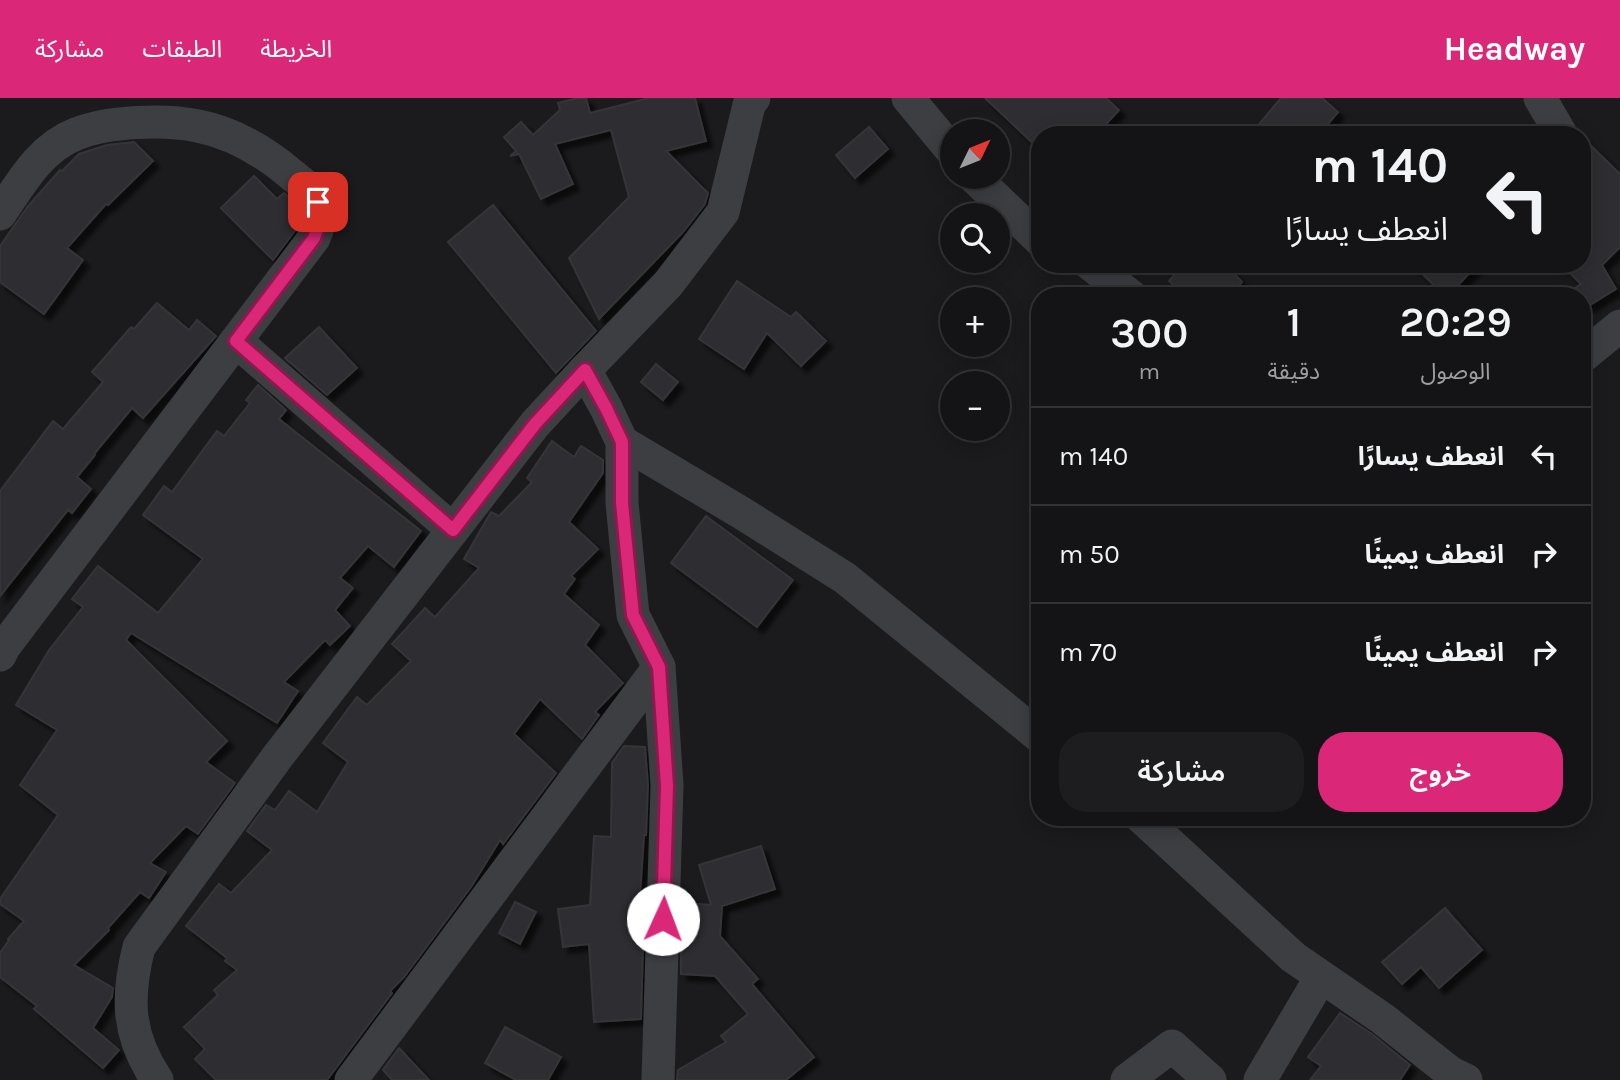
<!DOCTYPE html>
<html lang="ar">
<head>
<meta charset="utf-8">
<style>
	:root { --surface:#141416; --page:#1d1d1f; --text:#f1f3f6; --muted:#9d9ea1; --line:#333335; --accent:#db2777 }
	body { margin:0; font-family:Karla,"Noto Sans Arabic",sans-serif; background:var(--page); color:var(--text); direction:rtl; height:100vh; display:flex; flex-direction:column; font-size:26px; white-space:nowrap }
	* { box-sizing:border-box; margin:0 }
	p { font-size:23px; color:var(--muted) }
	.icon { flex:none; width:38px; height:38px; fill:none; stroke:currentColor; stroke-width:2; stroke-linecap:round; stroke-linejoin:round }
	.map { position:relative; flex:1; overflow:hidden; direction:ltr }
	.details { position:absolute; left:1031px; top:189px; width:560px; height:539px; display:flex; flex-direction:column; background:var(--surface); border-radius:28px; box-shadow:0 4px 18px #0003,0 0 0 2px var(--line); direction:rtl }
	.details>* { flex:none }
	.top-card { position:absolute; left:1031px; top:28px; width:560px; height:147px; border-radius:28px; box-shadow:0 4px 18px #0003,0 0 0 2px var(--line); direction:rtl; background:#141416; color:var(--text); overflow:hidden }
	.needle { width:46px; rotate:47deg }
	.tools { position:absolute; left:940px; top:21px; display:grid; gap:14px }
	.tools a { display:grid; place-items:center; width:70px; height:70px; border-radius:50%; background:var(--surface); box-shadow:0 4px 18px #0003,0 0 0 2px var(--line); font-size:35px }
	.pin { position:absolute; display:grid; place-items:center; width:60px; height:60px; color:#fff; margin:-30px; border-radius:14px; box-shadow:0 4px 10px #0006 }
	.me { position:absolute; width:77px; margin:-38px; rotate:2deg; stroke-linejoin:round; filter:drop-shadow(0 0 5px #0008) }
	.turn { display:flex; align-items:center; gap:24px; height:147px; padding:0 28px; font-size:32px }
	.turn .icon { width:91px; height:91px; stroke-width:2.5 }
	.turn b { display:block; font-size:49px; line-height:60px }
	.eta { display:flex; justify-content:space-evenly; align-items:center; height:119px; text-align:center }
	.eta b { font-size:42px; font-weight:600; line-height:49px }
	.cta { display:flex; gap:14px; margin-top:auto; padding:14px 28px }
	.cta a { flex:1; height:80px; border-radius:28px; background:var(--accent); color:#fff; font-size:28px; font-weight:600; line-height:80px; text-align:center }
	.cta a+a { background:var(--page); color:var(--text) }
	ul { padding:0; list-style:none }
	li { display:flex; align-items:center; gap:21px; height:98px; padding:0 28px; border-top:2px solid var(--line) }
	li div { flex:1 }
	li b { display:block; font-size:26px }
	li em { font-style:normal }
	header { display:flex; align-items:center; gap:42px; box-sizing:border-box; height:98px; padding:0 35px; background:var(--accent); color:#fff }
	header strong { font-size:33px }
	nav { display:flex; gap:38px; margin-inline-start:auto; font-size:24px }
	.map>svg:first-child { display:block }
</style>
</head>
<body>
<header>
<strong>Headway</strong>
<nav><a>الخريطة</a><a>الطبقات</a><a>مشاركة</a></nav>
</header>
<div class="map">
<svg width="1620" height="982" viewBox="0 0 1620 982">
	<defs>
		<filter id="shadow"><feDropShadow dx="6" dy="6" stdDeviation="2" flood-color="#0009"/></filter>
	</defs>
	<rect width="100%" height="100%" fill="#1b1b1d"/>
	<g fill="#2e2e31" stroke="#353539" stroke-width="2" filter="url(#shadow)">
		<path d="M 578,0 L 586,0 L 590,15 L 649,0 L 695,0 L 706,43 L 666,53 L 708,95 L 705,106 L 683,134 L 599,221 L 569,160 L 629,99 L 611,32 L 555,46 L 573,86 L 541,101 L 519,56 L 510,58 L 516,53 L 504,39 L 521,24 L 533,37 L 560,12 L 558,5 Z"/>
		<path d="M 985,0 L 1106,0 L 1119,12 L 1096,37 L 1040,37 L 1040,52 Z"/>
		<path d="M 1281,0 L 1322,0 L 1338,14 L 1319,37 L 1250,37 Z"/>
		<path d="M 869,29 L 888,51 L 855,80 L 836,57 Z"/>
		<path d="M 1582,39 L 1620,76 L 1620,149 L 1602,167 L 1616,191 L 1587,209 L 1582,202 L 1582,198 L 1580,198 L 1575,190 L 1581,186 L 1561,166 L 1582,166 Z"/>
		<path d="M 134,44 L 153,63 L 108,107 L 106,106 L 67,150 L 83,162 L 44,216 L 0,184 L 0,148 L 28,108 L 60,72 L 62,73 L 79,56 L 107,47 Z"/>
		<path d="M 254,78 L 277,101 L 284,95 L 296,105 L 300,113 L 300,120 L 297,130 L 273,162 L 221,110 Z"/>
		<path d="M 493,107 L 596,233 L 556,275 L 448,144 Z"/>
		<path d="M 1184,166 L 1225,166 L 1242,184 L 1229,198 L 1184,198 L 1169,183 Z"/>
		<path d="M 1412,166 L 1478,166 L 1448,198 L 1445,198 Z"/>
		<path d="M 737,183 L 791,219 L 796,214 L 826,243 L 801,268 L 767,235 L 744,271 L 699,241 Z"/>
		<path d="M 157,205 L 189,232 L 197,222 L 216,238 L 143,320 L 132,310 L 94,356 L 95,357 L 77,379 L 91,391 L 72,415 L 68,412 L 0,498 L 0,393 L 53,323 L 63,331 L 103,284 L 92,274 L 131,229 L 134,231 Z"/>
		<path d="M 319,229 L 357,270 L 327,297 L 285,260 Z"/>
		<path d="M 656,266 L 678,284 L 663,302 L 641,284 Z"/>
		<path d="M 258,287 L 286,312 L 279,321 L 421,433 L 394,469 L 368,448 L 340,480 L 353,490 L 335,512 L 350,528 L 330,547 L 325,542 L 284,584 L 298,593 L 277,625 L 131,535 L 126,542 L 227,643 L 206,664 L 235,685 L 198,736 L 186,728 L 150,765 L 166,774 L 149,800 L 140,794 L 108,830 L 109,832 L 74,867 L 113,890 L 112,899 L 93,930 L 119,952 L 103,970 L 34,911 L 37,908 L 0,879 L 0,855 L 9,842 L 8,841 L 24,823 L 0,806 L 0,801 L 58,717 L 20,687 L 57,632 L 16,607 L 49,552 L 83,509 L 72,501 L 98,468 L 158,515 L 203,461 L 143,417 L 164,388 L 172,394 L 217,333 L 224,338 L 250,305 L 246,302 Z"/>
		<path d="M 552,343 L 574,359 L 581,348 L 603,362 L 603,375 L 569,424 L 598,451 L 571,478 L 575,481 L 564,496 L 599,527 L 585,547 L 623,585 L 595,614 L 599,617 L 582,641 L 540,601 L 514,636 L 556,675 L 503,746 L 500,742 L 471,789 L 404,879 L 390,893 L 392,895 L 327,982 L 216,982 L 195,961 L 205,951 L 184,929 L 218,897 L 214,892 L 237,872 L 225,863 L 227,860 L 186,828 L 219,786 L 231,795 L 272,752 L 247,733 L 266,707 L 275,712 L 289,693 L 317,714 L 348,664 L 323,645 L 357,599 L 367,607 L 411,563 L 392,546 L 425,510 L 435,519 L 479,470 L 464,461 L 491,414 L 499,418 L 532,384 L 527,380 Z"/>
		<path d="M 706,418 L 793,482 L 757,529 L 671,465 Z"/>
		<path d="M 624,648 L 645,649 L 648,687 L 646,737 L 644,737 L 639,812 L 643,845 L 641,921 L 594,924 L 589,846 L 563,849 L 558,811 L 590,807 L 594,738 L 611,739 L 612,665 Z"/>
		<path d="M 761,748 L 775,791 L 722,808 L 720,838 L 758,881 L 752,886 L 814,959 L 786,982 L 677,982 L 678,972 L 726,944 L 721,938 L 748,916 L 715,878 L 681,876 L 681,847 L 685,847 L 687,805 L 711,807 L 699,767 Z"/>
		<path d="M 515,804 L 536,814 L 520,846 L 499,835 Z"/>
		<path d="M 1445,810 L 1482,852 L 1439,890 L 1421,869 L 1402,886 L 1382,864 Z"/>
		<path d="M 1340,915 L 1372,936 L 1410,967 L 1400,982 L 1310,982 L 1321,968 L 1308,959 Z"/>
		<path d="M 505,929 L 561,959 L 548,982 L 516,982 L 485,965 Z"/>
		<path d="M 399,950 L 429,982 L 392,982 L 383,972 Z"/>
	</g>
	<g fill="none" stroke-linecap="round" stroke-linejoin="round">
		<g stroke="#3c3e42" stroke-width="33">
			<path d="M 908,0 L 952,53"/>
			<path d="M 1540,0 L 1561,36"/>
			<path d="M 974,79 L 1040,142"/>
			<path d="M 0,116 C 21,85 40,50 76,36 C 108,23 165,21 198,28 C 234,35 265,54 292,77 C 302,85 313,92 317,104 C 322,116 319,129 314,140 L 4,549 L 0,557"/>
			<path d="M 1090,166 L 1131,198"/>
			<path d="M 236,243 L 453,432"/>
			<path d="M 1582,259 L 1620,228"/>
			<path d="M 585,272 L 606,310 L 622,344 L 622,405 L 633,517 L 659,569 L 667,687 L 658,982"/>
			<path d="M 622,344 L 740,414 L 845,480 L 1040,639"/>
			<path d="M 1141,719 L 1293,859 L 1383,921 L 1451,975 L 1466,982"/>
			<path d="M 157,982 C 127,937 126,900 139,849 L 278,658 L 535,326 L 585,272 L 668,186 L 723,114 L 749,7 L 754,0"/>
			<path d="M 351,982 L 659,569"/>
			<path d="M 1127,982 L 1172,948 L 1210,982"/>
			<path d="M 1260,982 L 1321,879"/>
		</g>
	</g>
	<g fill="none" stroke-linecap="round" stroke-linejoin="round">
		<g stroke="#8e194d" stroke-width="18">
			<path id="route" d="M 318,104 L 320,123 L 314,140 L 236,243 L 453,432 L 535,326 L 585,272 L 606,310 L 622,344 L 622,405 L 633,517 L 659,569 L 667,688 L 663,821"/>
		</g>
		<use href="#route" stroke="#db2777" stroke-width="12"/>
	</g>
</svg>
<div class="tools">
<a><svg class="needle" viewBox="-14 -14 28 28"><path d="M0-13l5 13h-10z" fill="#e53935"/><path d="M0 13l5-13h-10z" fill="#9d9ea1"/></svg></a>
<a><svg class="icon" aria-label="search" viewBox="0 0 24 24"><circle cx="10" cy="10" r="6"/><path d="M15 15l6 6"/></svg></a>
<a>+</a>
<a>−</a>
</div>
<div class="pin" style="left:318px;top:104px;background:#d93025"><svg class="icon" aria-label="arrive" viewBox="0 0 24 24"><path d="M6 21V4h12l-3 4 3 4H6"/></svg></div>
<svg class="me" style="left:663px;top:821px" viewBox="-20 -20 40 40"><circle r="19" fill="#fff"/><path d="M0-13L10 11 0 6-10 11z" fill="#db2777"/></svg>
<div class="top-card">
<div class="turn"><svg class="icon" aria-label="left" viewBox="0 0 24 24"><path d="M17 20v-9H6M10 6l-5 5 5 5"/></svg><div><b>140 m</b>انعطف يسارًا</div></div>
</div>
<section class="details">
<div class="eta">
<div><b>20:29</b><p>الوصول</p></div>
<div><b>1</b><p>دقيقة</p></div>
<div><b>300</b><p>m</p></div>
</div>
<ul>
<li><svg class="icon" aria-label="left" viewBox="0 0 24 24"><path d="M17 20v-9H6M10 6l-5 5 5 5"/></svg><div><b>انعطف يسارًا</b></div><em>140 m</em></li>
<li><svg class="icon" aria-label="right" viewBox="0 0 24 24"><path d="M7 20v-9h11M14 6l5 5-5 5"/></svg><div><b>انعطف يمينًا</b></div><em>50 m</em></li>
<li><svg class="icon" aria-label="right" viewBox="0 0 24 24"><path d="M7 20v-9h11M14 6l5 5-5 5"/></svg><div><b>انعطف يمينًا</b></div><em>70 m</em></li>
</ul>
<div class="cta"><a>خروج</a><a>مشاركة</a></div>
</section>
</div>
</body>
</html>
